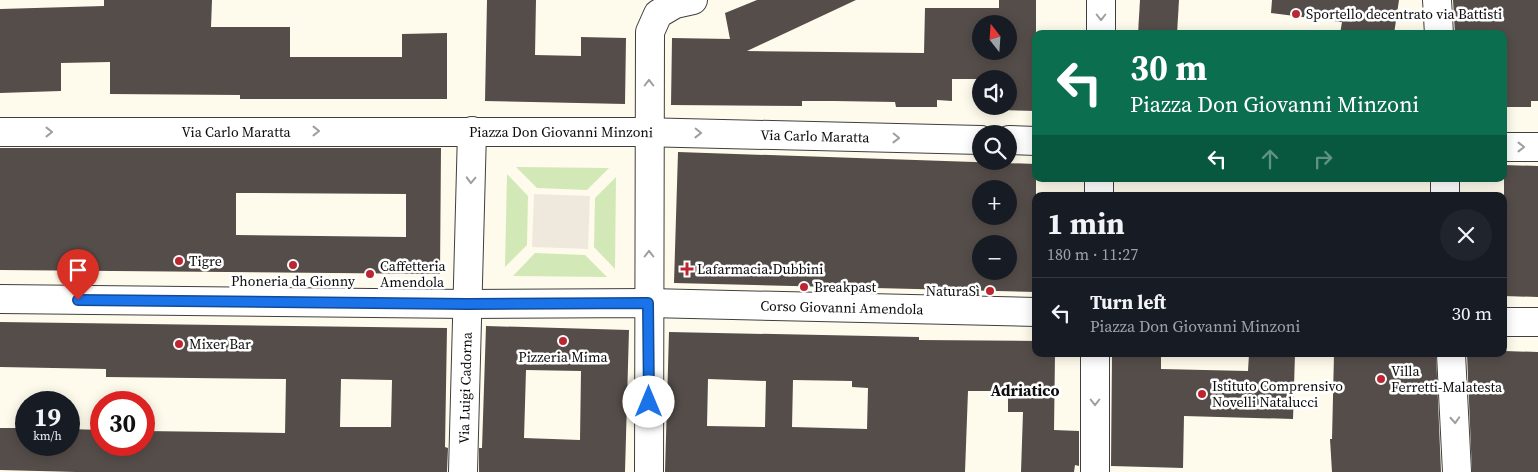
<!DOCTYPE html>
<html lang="en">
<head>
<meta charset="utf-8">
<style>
	:root { --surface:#171b24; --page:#20242c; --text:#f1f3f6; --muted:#9ea1a6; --line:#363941 }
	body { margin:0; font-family:"Source Serif 4",serif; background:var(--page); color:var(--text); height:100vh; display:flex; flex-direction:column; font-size:19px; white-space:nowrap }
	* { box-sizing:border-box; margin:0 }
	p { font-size:16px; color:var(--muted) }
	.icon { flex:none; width:28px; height:28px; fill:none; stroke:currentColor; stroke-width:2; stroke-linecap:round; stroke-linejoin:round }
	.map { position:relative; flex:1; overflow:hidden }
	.panel { position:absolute; left:1032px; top:192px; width:475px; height:165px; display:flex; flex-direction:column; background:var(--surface); border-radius:10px; box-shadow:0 2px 12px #0003 }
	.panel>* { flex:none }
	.banner { position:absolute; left:1032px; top:30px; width:475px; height:152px; border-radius:10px; box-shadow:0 2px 12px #0003; background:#0b6e4f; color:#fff; overflow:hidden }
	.needle { width:32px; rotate:343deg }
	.tools { position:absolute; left:972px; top:15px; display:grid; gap:10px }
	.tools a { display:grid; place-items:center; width:45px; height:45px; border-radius:50%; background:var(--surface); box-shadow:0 2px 12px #0003; font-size:25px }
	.speed { position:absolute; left:15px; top:391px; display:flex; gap:10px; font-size:25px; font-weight:700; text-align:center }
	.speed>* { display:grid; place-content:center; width:65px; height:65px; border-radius:50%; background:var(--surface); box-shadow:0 2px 12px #0003; line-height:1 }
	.speed small { font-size:12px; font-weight:400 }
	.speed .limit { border:8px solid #d22; background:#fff; color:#111 }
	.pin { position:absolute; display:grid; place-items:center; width:42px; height:42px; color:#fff; margin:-51px -21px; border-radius:50% 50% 50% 0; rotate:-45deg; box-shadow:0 0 5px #0007 }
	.pin .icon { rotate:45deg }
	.me { position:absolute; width:55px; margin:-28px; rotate:0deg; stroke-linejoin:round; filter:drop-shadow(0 0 4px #0008) }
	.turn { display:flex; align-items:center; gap:18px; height:105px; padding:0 15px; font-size:22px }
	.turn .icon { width:65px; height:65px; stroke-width:2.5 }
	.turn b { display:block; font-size:35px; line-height:42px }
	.lanes { display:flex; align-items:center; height:48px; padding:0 15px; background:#0003; justify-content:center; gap:25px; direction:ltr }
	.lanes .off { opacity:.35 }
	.round { display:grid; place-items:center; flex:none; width:52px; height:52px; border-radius:26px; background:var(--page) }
	.headline { display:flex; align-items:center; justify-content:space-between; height:85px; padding:0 15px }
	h1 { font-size:30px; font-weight:700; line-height:38px }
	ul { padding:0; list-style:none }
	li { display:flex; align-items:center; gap:15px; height:70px; padding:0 15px; border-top:1px solid var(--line) }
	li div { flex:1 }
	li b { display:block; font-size:19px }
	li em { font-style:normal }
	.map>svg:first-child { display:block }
</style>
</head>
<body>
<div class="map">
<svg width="1538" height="472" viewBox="0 0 1538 472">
	<rect width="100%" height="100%" fill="#fffbec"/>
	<g fill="#d2e8b6">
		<path d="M 516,167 L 609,168 L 587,190 L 537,188 Z"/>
		<path d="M 507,174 L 528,196 L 527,245 L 505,267 Z"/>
		<path d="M 616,177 L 615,269 L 594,247 L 595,198 Z"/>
		<path d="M 535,253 L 585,255 L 607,277 L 513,276 Z"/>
	</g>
	<path fill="#eee9dc" d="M 534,194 L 590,196 L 588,249 L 532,247 Z"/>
	<g fill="#554d49" fill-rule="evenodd">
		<path d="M 104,0 L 212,0 L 211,27 L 290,27 L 290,57 L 402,57 L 402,34 L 447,33 L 447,99 L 240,99 L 240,95 L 110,94 L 110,62 L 61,63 L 61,91 L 0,93 L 0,9 L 104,6 Z"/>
		<path d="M 487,0 L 536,0 L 535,55 L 581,56 L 581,37 L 626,38 L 625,104 L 485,101 Z"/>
		<path d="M 757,0 L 856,0 L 747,51 L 924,53 L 925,8 L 999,8 L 999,0 L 1036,0 L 1036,111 L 1000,110 L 1000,106 L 1009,106 L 1009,79 L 952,79 L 952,101 L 937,100 L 937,107 L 896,107 L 895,102 L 834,101 L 802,101 L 802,106 L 671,105 L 672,38 L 730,39 L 725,13 ZM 981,24 L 1009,24 L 1009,51 L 981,51 Z"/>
		<path d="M 1140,0 L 1179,0 L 1177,34 L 1138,34 Z"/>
		<path d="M 1272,0 L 1399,0 L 1394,34 L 1340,34 L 1342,22 L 1271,13 Z"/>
		<path d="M 1453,0 L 1538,0 L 1538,101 L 1531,101 L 1531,107 L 1504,107 L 1504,34 L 1455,34 Z"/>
		<path d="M 0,148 L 441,148 L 440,274 L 0,270 ZM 236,193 L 406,194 L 406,237 L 236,235 Z"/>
		<path d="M 678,152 L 1036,164 L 1036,292 L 674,283 ZM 981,189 L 1009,189 L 1009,216 L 981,216 ZM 981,244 L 1009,244 L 1009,271 L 981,271 Z"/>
		<path d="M 1504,165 L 1538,166 L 1538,297 L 1504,296 Z"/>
		<path d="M 0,322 L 447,328 L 445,447 L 448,448 L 447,472 L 76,472 L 0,470 L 0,428 L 26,428 L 26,445 L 69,445 L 69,429 L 101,430 L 101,445 L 144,445 L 144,431 L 285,433 L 286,379 L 106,377 L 106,369 L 0,367 ZM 341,379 L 392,380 L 391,427 L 340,427 Z"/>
		<path d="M 486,326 L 629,330 L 625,472 L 479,472 L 479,448 L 482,448 ZM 526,370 L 581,371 L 580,440 L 524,438 Z"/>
		<path d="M 669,332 L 919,337 L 919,340 L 1036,341 L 1036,354 L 1055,354 L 1054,430 L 1079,431 L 1079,466 L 1075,465 L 1074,472 L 1021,472 L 1023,412 L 1008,412 L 1008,391 L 968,391 L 965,472 L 665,472 ZM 708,379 L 766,381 L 765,427 L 707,426 ZM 793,380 L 852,381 L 852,387 L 868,388 L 867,429 L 792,427 Z"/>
		<path d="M 1504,351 L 1538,352 L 1538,472 L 1472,472 L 1467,354 L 1504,354 Z"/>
		<path d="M 1112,354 L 1161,354 L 1161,369 L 1248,371 L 1249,354 L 1295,354 L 1293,419 L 1184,416 L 1183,468 L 1111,466 Z"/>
		<path d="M 1334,354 L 1436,354 L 1441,472 L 1332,472 L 1330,439 L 1332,439 Z"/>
	</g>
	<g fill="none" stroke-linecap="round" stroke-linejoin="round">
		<g stroke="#3f3f3f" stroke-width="30">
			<g id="minor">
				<path d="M 1437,0 L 1439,34"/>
				<path d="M 1101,34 L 1101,0"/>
				<path id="s1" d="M 0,132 L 640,132 L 981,140"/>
				<path d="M 1009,140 L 1036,141"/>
				<path d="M 1504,147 L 1538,147"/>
				<path d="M 1445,179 L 1445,196"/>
				<path d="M 1099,196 L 1099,179"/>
				<path id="s2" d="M 0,299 L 467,304 L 649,303 L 1036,312"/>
				<path d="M 1504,322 L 1538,322"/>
				<path d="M 1451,354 L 1457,472"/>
				<path id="s3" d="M 463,472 L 472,131"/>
				<path d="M 649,472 L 650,32 L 658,14 L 675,4 L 693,0"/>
				<path d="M 1095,472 L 1095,354"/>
			</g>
		</g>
		<use href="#minor" stroke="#fff" stroke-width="28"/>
	</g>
	<defs><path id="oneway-chevron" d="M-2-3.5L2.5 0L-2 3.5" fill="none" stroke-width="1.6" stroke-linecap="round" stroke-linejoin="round" transform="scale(1.25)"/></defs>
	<g stroke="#9e9e9e">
		<use href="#oneway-chevron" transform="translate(1101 17) rotate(90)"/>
		<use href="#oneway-chevron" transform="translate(649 83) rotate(-90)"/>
		<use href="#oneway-chevron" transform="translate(316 131)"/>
		<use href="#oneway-chevron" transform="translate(49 132)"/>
		<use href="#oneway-chevron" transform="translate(698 133) rotate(1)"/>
		<use href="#oneway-chevron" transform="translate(896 138) rotate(1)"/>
		<use href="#oneway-chevron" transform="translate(1521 147)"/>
		<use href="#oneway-chevron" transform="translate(471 180) rotate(92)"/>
		<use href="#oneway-chevron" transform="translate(649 254) rotate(-90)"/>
		<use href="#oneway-chevron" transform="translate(1095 402) rotate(90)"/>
		<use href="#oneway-chevron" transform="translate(1455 420) rotate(87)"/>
	</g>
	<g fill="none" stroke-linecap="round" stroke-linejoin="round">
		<g stroke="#114b97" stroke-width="12">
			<path id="route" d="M 78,300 L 467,304 L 648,303 L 649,402"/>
		</g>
		<use href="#route" stroke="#1a73e8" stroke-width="9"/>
	</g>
	<g fill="#bb2632" stroke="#fff" stroke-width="2">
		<circle cx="1296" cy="14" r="5"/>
		<circle cx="179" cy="261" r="5"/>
		<circle cx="293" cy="265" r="5"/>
		<path d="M684.5 261.5h5v5h5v5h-5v5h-5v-5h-5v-5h5z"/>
		<circle cx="370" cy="274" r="5"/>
		<circle cx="804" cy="287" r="5"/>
		<circle cx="990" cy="291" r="5"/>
		<circle cx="563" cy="341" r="5"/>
		<circle cx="179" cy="344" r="5"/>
		<circle cx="1381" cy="379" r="5"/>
		<circle cx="1202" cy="394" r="5"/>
	</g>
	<g text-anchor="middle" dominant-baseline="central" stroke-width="5" stroke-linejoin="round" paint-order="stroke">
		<g font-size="14" fill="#0c0c0c" stroke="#fff" text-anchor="start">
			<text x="1306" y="14">Sportello decentrato via Battisti</text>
			<text x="189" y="261">Tigre</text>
			<text x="380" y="266">Caffetteria<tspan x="380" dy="16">Amendola</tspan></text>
			<text x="697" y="269">Lafarmacia.Dubbini</text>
			<text x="293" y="281" text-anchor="middle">Phoneria da Gionny</text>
			<text x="814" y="287">Breakpast</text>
			<text x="980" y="291" text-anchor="end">NaturaSì</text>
			<text x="189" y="344">Mixer Bar</text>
			<text x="563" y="357" text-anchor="middle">Pizzeria Mima</text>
			<text x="1391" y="371">Villa<tspan x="1391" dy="16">Ferretti-Malatesta</tspan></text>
			<text x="1212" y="386">Istituto Comprensivo<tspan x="1212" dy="16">Novelli Natalucci</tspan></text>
		</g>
		<g font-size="14" fill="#0c0c0c" stroke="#fff">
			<text stroke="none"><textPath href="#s1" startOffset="236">Via Carlo Maratta</textPath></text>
			<text stroke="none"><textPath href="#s1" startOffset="815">Via Carlo Maratta</textPath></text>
			<text stroke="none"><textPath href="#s1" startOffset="561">Piazza Don Giovanni Minzoni</textPath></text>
			<text stroke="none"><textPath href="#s2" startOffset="842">Corso Giovanni Amendola</textPath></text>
			<text stroke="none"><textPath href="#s3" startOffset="84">Via Luigi Cadorna</textPath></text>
		</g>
		<g font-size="16" font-weight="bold" fill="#0c0c0c" stroke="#fff">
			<text x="1025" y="390">Adriatico</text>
		</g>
	</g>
</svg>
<div class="tools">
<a><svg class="needle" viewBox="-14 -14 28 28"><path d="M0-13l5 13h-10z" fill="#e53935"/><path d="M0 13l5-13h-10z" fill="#9ea1a6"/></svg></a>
<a><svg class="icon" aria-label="sound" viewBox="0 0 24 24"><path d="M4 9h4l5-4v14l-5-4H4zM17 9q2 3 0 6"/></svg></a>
<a><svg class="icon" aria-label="search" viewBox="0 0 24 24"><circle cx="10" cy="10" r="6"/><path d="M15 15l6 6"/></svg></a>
<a>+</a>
<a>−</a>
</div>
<div class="speed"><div>19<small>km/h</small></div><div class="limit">30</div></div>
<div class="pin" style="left:78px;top:300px;background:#d93025"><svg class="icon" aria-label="arrive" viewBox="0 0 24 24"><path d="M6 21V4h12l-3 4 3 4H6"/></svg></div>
<svg class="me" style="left:649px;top:402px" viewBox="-20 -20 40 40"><circle r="19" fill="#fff"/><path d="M0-13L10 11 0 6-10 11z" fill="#1a73e8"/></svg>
<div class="banner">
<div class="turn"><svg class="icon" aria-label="left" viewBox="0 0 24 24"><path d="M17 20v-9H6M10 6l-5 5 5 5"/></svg><div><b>30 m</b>Piazza Don Giovanni Minzoni</div></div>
<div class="lanes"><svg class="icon" aria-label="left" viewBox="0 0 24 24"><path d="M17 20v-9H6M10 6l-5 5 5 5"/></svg><svg class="icon off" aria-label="ahead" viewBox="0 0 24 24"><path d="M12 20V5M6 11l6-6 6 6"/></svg><svg class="icon off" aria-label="right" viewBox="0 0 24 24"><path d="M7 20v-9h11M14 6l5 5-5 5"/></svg></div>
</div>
<section class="panel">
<div class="headline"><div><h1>1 min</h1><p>180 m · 11:27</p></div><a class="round"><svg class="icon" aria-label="close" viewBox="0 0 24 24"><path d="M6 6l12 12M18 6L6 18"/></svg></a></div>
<ul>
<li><svg class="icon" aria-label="left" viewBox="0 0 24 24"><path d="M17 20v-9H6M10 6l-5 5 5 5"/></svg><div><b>Turn left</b><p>Piazza Don Giovanni Minzoni</p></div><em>30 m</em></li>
</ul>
</section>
</div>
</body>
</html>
